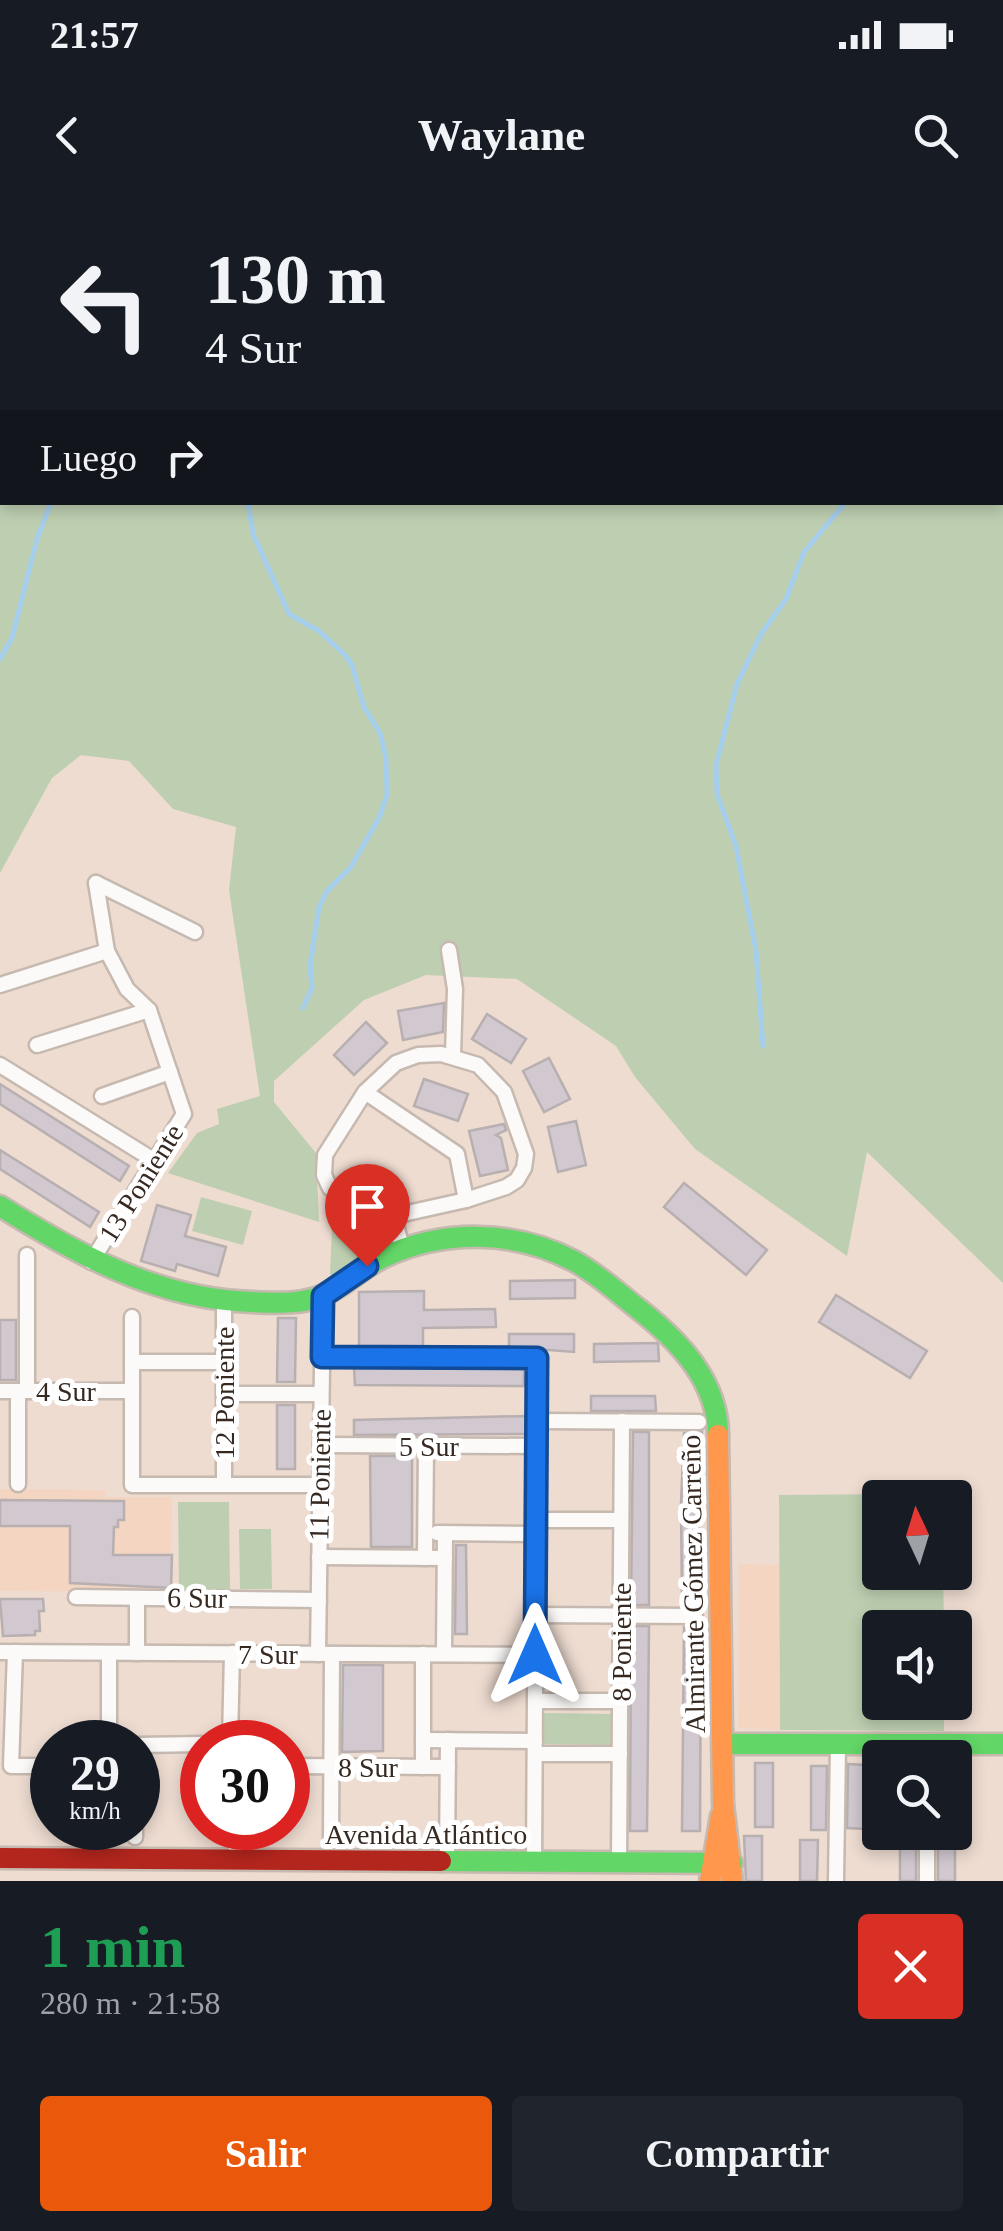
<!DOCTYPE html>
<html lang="es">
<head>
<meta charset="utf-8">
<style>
	:root { --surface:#171b24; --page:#20242c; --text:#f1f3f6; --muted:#9ea1a6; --accent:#ea580c }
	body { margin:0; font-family:"Times New Roman",serif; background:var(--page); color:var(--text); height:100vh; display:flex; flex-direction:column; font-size:38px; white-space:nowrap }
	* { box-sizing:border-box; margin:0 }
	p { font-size:32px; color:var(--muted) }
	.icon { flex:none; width:55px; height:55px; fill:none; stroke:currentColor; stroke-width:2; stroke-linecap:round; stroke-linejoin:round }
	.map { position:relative; height:1681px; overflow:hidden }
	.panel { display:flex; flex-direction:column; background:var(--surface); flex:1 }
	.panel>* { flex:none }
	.guide { position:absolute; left:0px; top:0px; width:1005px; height:305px; box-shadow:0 5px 15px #0003; background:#171b24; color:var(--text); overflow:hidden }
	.needle { width:65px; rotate:356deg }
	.tools { position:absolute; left:862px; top:1280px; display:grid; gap:20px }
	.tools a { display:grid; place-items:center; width:110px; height:110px; border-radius:10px; background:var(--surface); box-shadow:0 5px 15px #0003; font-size:50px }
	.speed { position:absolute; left:30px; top:1520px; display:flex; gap:20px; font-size:50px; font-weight:700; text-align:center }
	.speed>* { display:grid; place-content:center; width:130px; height:130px; border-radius:50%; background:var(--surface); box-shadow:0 5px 15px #0003; line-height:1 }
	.speed small { font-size:25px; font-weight:400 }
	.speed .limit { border:15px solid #d22; background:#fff; color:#111 }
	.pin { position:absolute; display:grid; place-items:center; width:85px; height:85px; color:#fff; margin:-102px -42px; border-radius:50% 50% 50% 0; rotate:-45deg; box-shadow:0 0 10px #0007 }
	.pin .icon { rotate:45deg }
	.me { position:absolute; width:110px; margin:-55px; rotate:0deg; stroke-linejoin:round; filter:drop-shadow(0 0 8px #0008) }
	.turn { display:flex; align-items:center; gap:35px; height:210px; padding:0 40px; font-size:45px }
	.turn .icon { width:130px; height:130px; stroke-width:2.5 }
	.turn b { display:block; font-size:70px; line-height:85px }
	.then { display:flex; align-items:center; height:95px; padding:0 40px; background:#0003; gap:20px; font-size:38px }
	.round { display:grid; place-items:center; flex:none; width:105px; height:105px; border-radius:10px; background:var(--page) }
	.overview { display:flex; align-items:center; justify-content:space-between; height:170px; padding:0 40px }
	h1 { font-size:60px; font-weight:600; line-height:75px; color:#1e9e55 }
	.cta { display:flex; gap:20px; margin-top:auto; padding:20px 40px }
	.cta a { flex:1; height:115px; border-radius:10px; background:var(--accent); color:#fff; font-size:40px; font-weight:600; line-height:115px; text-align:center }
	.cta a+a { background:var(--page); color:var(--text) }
	.status { display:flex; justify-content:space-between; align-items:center; height:70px; padding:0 50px; background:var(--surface); direction:ltr }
	.status svg { height:28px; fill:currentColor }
	header { display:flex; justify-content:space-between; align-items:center; height:130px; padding:0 40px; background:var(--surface); font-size:45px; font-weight:600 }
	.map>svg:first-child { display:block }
</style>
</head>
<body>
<div class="status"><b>21:57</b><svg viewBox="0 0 49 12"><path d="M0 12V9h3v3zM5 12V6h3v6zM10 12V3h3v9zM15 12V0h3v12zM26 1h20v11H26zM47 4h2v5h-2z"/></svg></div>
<header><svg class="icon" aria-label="back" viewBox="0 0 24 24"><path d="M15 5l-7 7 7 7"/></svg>Waylane<svg class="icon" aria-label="search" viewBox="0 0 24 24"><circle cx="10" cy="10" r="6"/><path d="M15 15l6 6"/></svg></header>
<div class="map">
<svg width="1003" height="1681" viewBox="0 0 1003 1681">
	<rect width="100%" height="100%" fill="#eedcd1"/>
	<g fill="#f4d5c2">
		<path d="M 0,1289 L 105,1290 L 106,1297 L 172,1297 L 171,1392 L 0,1391 Z"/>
		<path d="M 739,1364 L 779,1365 L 780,1530 L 738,1528 Z"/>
	</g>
	<g fill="#becfb1" fill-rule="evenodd">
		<path d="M 0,0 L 1003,0 L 1003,1083 L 867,952 L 847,1056 L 695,949 L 635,877 L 616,846 L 517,779 L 426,775 L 364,800 L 274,881 L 274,902 L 316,953 L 319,1022 L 168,973 L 197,933 L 219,924 L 217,909 L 260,896 L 229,690 L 236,627 L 173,609 L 129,561 L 81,555 L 52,578 L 0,673 ZM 2,2 L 1002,2 L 1002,302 L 2,302 Z"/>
		<path d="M 201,997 L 252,1011 L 243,1045 L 192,1031 Z"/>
		<path d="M 333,1003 L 362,1021 L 385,1030 L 388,1036 L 337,1078 L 330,1074 Z"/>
		<path d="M 895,1294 L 899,1297 L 880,1298 L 880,1372 L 943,1373 L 944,1427 L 880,1428 L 880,1502 L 944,1503 L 944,1531 L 780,1530 L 779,1295 Z"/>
		<path d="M 178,1302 L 229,1302 L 230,1390 L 179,1391 Z"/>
		<path d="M 239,1329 L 271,1329 L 272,1389 L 240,1389 Z"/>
		<path d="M 543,1513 L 616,1514 L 617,1545 L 544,1544 Z"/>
	</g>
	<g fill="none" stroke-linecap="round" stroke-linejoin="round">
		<g stroke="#a5cdec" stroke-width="5">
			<path d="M 131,0 L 133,2"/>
			<path d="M 994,2 L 997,0"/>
			<path d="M 248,302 L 253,334 L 289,414 L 319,431 L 345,455 L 352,465 L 364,507 L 380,533 L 386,558 L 387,595 L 379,618 L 351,667 L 327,691 L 319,707 L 310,765 L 312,788 L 303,808"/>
			<path d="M 0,459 L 12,438 L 37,339 L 51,302"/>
			<path d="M 763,846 L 756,751 L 736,646 L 717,594 L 716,565 L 737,484 L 761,434 L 786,399 L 804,352 L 846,302"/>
		</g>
	</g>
	<g fill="#d1c8d0" stroke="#b8afb0" stroke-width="2.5">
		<path d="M 444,803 L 443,832 L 403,840 L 398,811 Z"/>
		<path d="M 487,814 L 526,839 L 511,863 L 472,839 Z"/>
		<path d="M 366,822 L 387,843 L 354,875 L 334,855 Z"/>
		<path d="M 549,858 L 570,899 L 544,912 L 523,871 Z"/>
		<path d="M 424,879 L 468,894 L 458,921 L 414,906 Z"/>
		<path d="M 0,884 L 129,966 L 120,981 L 0,904 Z"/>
		<path d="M 576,921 L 586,965 L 558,972 L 548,927 Z"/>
		<path d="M 504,924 L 506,930 L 496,935 L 501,938 L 508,970 L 480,976 L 469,931 Z"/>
		<path d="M 0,950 L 99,1012 L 90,1027 L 0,969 Z"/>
		<path d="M 684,983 L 767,1050 L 746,1075 L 664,1007 Z"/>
		<path d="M 157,1005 L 191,1015 L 185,1036 L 226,1047 L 218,1076 L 177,1064 L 175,1071 L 141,1061 Z"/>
		<path d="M 575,1080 L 575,1098 L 510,1099 L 510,1081 Z"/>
		<path d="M 424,1091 L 424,1110 L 495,1109 L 496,1127 L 423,1128 L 423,1147 L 359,1147 L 359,1092 Z"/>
		<path d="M 836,1095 L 927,1151 L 910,1178 L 819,1122 Z"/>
		<path d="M 278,1118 L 296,1118 L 295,1182 L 277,1182 Z"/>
		<rect x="0" y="1120" width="16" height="60"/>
		<path d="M 509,1134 L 574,1134 L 574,1152 L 509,1147 Z"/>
		<path d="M 658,1143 L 659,1161 L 594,1162 L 594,1144 Z"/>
		<path d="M 354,1168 L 524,1169 L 524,1186 L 355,1185 Z"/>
		<path d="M 591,1196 L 655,1196 L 656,1211 L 591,1211 Z"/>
		<rect x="277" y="1205" width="18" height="64"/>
		<path d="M 526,1216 L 526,1234 L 354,1235 L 354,1220 Z"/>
		<path d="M 633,1232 L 649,1232 L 649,1405 L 631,1405 Z"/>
		<path d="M 702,1232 L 702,1296 L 699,1296 L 699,1406 L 682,1403 L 681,1304 L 684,1233 Z"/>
		<path d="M 370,1256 L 412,1256 L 412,1347 L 371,1347 Z"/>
		<path d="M 0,1300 L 124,1301 L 124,1320 L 118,1320 L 118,1327 L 114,1327 L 113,1355 L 172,1355 L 171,1388 L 70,1383 L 70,1326 L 0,1326 Z"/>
		<path d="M 456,1345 L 466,1345 L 467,1434 L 455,1434 Z"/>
		<path d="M 0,1399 L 43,1399 L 44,1411 L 39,1411 L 40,1431 L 35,1431 L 35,1435 L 3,1436 Z"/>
		<path d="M 701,1425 L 700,1631 L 682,1631 L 684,1427 Z"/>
		<path d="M 631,1426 L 649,1426 L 647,1631 L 630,1631 Z"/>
		<path d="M 343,1465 L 383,1465 L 383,1551 L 342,1552 Z"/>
		<rect x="755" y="1563" width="18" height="64"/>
		<path d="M 848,1564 L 866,1565 L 866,1629 L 847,1628 Z"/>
		<path d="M 811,1566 L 827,1566 L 826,1630 L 811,1630 Z"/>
		<rect x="900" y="1632" width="16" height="49"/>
		<rect x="938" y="1632" width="17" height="49"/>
		<path d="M 744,1636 L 762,1636 L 762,1681 L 746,1681 Z"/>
		<path d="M 800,1640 L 818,1640 L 817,1681 L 800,1681 Z"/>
	</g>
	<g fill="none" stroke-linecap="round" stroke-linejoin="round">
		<g stroke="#c6b9b0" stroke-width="19">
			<g id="street">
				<path d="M 96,683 L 195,732"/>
				<path d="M 449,750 L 455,789 L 453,855"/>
				<path d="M 0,785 L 107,751"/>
				<path d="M 37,845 L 149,810"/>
				<path d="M 441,854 L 478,865 L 504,892 L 526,954 L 524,968 L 517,980 L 506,987 L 466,1000 L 394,1016 L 352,1001 L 330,988 L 324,975 L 325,955 L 365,892 L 396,863 L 418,855 Z"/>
				<path d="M 0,865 L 155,961"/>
				<path d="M 365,892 L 457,954 L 466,1000"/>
				<path d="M 102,896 L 170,872"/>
				<path d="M 394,1016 L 402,1049"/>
				<path d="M 27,1055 L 27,1191"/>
				<path d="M 91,1062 L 184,914 L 149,810 L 127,789 L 107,751 L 96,683"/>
				<path d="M 132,1117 L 132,1285 L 320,1285"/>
				<path d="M 322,1157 L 537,1158 L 534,1662"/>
				<path d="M 132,1162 L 224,1162"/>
				<path d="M 0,1191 L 132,1191"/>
				<path d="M 224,1194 L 321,1194"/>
				<path d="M 537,1221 L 699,1222"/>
				<path d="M 321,1245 L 536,1246"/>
				<path d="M 18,1284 L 18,1191"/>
				<path d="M 224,1285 L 224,1101"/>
				<path d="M 536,1320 L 621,1320"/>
				<path d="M 437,1333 L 536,1334"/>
				<path d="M 319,1357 L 445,1358"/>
				<path d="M 425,1358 L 426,1246"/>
				<path d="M 76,1397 L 319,1400"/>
				<path d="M 535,1415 L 695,1416"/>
				<path d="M 0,1452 L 535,1455"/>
				<path d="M 15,1452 L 11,1566 L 52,1566"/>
				<path d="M 109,1453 L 109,1542"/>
				<path d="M 137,1453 L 137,1398"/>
				<path d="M 318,1454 L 323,1096"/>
				<path d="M 444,1454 L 445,1334"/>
				<path d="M 535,1501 L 620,1501"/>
				<path d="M 423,1540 L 535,1541"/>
				<path d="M 230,1542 L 232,1453"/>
				<path d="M 138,1545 L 202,1544"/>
				<path d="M 535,1554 L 620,1554"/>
				<path d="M 288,1566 L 448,1567"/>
				<path d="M 423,1567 L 423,1454"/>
				<path d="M 135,1628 L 135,1637"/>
				<path d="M 331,1638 L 332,1454"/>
				<path d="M 236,1660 L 236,1628"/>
				<path d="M 447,1661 L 448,1540"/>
				<path d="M 619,1662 L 622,1221"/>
				<path d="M 836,1681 L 838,1544"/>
				<path d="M 927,1681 L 927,1632"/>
			</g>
		</g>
		<g stroke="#c6b9b0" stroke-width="25">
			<g id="fast">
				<path d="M 0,1006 C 78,1055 157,1099 252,1102 C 275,1103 304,1105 326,1094 C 347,1084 363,1067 384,1057 C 444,1029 515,1030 574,1061 C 598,1074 619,1094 641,1111 C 680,1142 718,1182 718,1235"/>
				<path d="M 723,1544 L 1003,1544"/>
				<path d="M 441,1661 L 732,1663"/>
			</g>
		</g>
		<g stroke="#c6b9b0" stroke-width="25">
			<g id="slow">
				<path d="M 718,1235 L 723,1604 L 732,1681"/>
				<path d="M 710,1681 L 721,1616"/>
			</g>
		</g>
		<g stroke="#c6b9b0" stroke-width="25">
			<path id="jam" d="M 0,1658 L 441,1661"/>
		</g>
		<use href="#street" stroke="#fcfaf8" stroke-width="14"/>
		<use href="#fast" stroke="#63d668" stroke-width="20"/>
		<use href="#slow" stroke="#ff974d" stroke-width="20"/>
		<use href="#jam" stroke="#b3261e" stroke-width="20"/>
	</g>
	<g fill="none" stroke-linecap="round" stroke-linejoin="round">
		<g stroke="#114b97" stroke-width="25">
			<path id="route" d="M 367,1066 L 323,1096 L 322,1157 L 537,1158 L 535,1455"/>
		</g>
		<use href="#route" stroke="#1a73e8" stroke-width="18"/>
	</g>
	<g text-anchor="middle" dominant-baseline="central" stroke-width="10" stroke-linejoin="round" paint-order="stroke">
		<g font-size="28" fill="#362921" stroke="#fff">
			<text transform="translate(141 983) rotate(-58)">13 Poniente</text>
			<text x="66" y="1191">4 Sur</text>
			<text transform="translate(224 1193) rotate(-90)">12 Poniente</text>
			<text x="429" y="1246">5 Sur</text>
			<text transform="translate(320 1275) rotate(-89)">11 Poniente</text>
			<text transform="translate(693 1384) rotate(-91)">Almirante Gómez Carreño</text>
			<text transform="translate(197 1398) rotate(1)">6 Sur</text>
			<text transform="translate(621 1442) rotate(-90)">8 Poniente</text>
			<text x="268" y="1454">7 Sur</text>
			<text x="368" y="1567">8 Sur</text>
			<text x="426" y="1634">Avenida Atlántico</text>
		</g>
	</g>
</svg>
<div class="tools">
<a><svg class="needle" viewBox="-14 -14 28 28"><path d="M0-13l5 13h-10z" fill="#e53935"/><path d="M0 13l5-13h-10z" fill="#9ea1a6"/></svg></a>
<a><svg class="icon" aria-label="sound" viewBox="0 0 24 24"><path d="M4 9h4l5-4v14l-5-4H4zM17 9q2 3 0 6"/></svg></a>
<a><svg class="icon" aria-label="search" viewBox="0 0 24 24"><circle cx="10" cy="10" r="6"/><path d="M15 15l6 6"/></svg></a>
</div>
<div class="speed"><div>29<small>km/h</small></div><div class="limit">30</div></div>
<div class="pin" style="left:367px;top:1066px;background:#d93025"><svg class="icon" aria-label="arrive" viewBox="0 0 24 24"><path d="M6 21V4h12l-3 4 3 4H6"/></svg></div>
<svg class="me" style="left:535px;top:1455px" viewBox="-20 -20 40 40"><path d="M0-17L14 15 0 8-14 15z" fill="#1a73e8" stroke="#fff" stroke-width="4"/></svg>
<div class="guide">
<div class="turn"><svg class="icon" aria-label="left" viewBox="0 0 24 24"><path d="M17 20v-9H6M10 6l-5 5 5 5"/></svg><div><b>130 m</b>4 Sur</div></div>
<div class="then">Luego<svg class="icon" aria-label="right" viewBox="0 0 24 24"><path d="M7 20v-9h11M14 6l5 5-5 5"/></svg></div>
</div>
</div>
<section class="panel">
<div class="overview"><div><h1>1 min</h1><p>280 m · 21:58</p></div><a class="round" style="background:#d93025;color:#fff"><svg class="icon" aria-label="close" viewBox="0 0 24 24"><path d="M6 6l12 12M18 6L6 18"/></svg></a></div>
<div class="cta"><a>Salir</a><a>Compartir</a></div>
</section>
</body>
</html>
